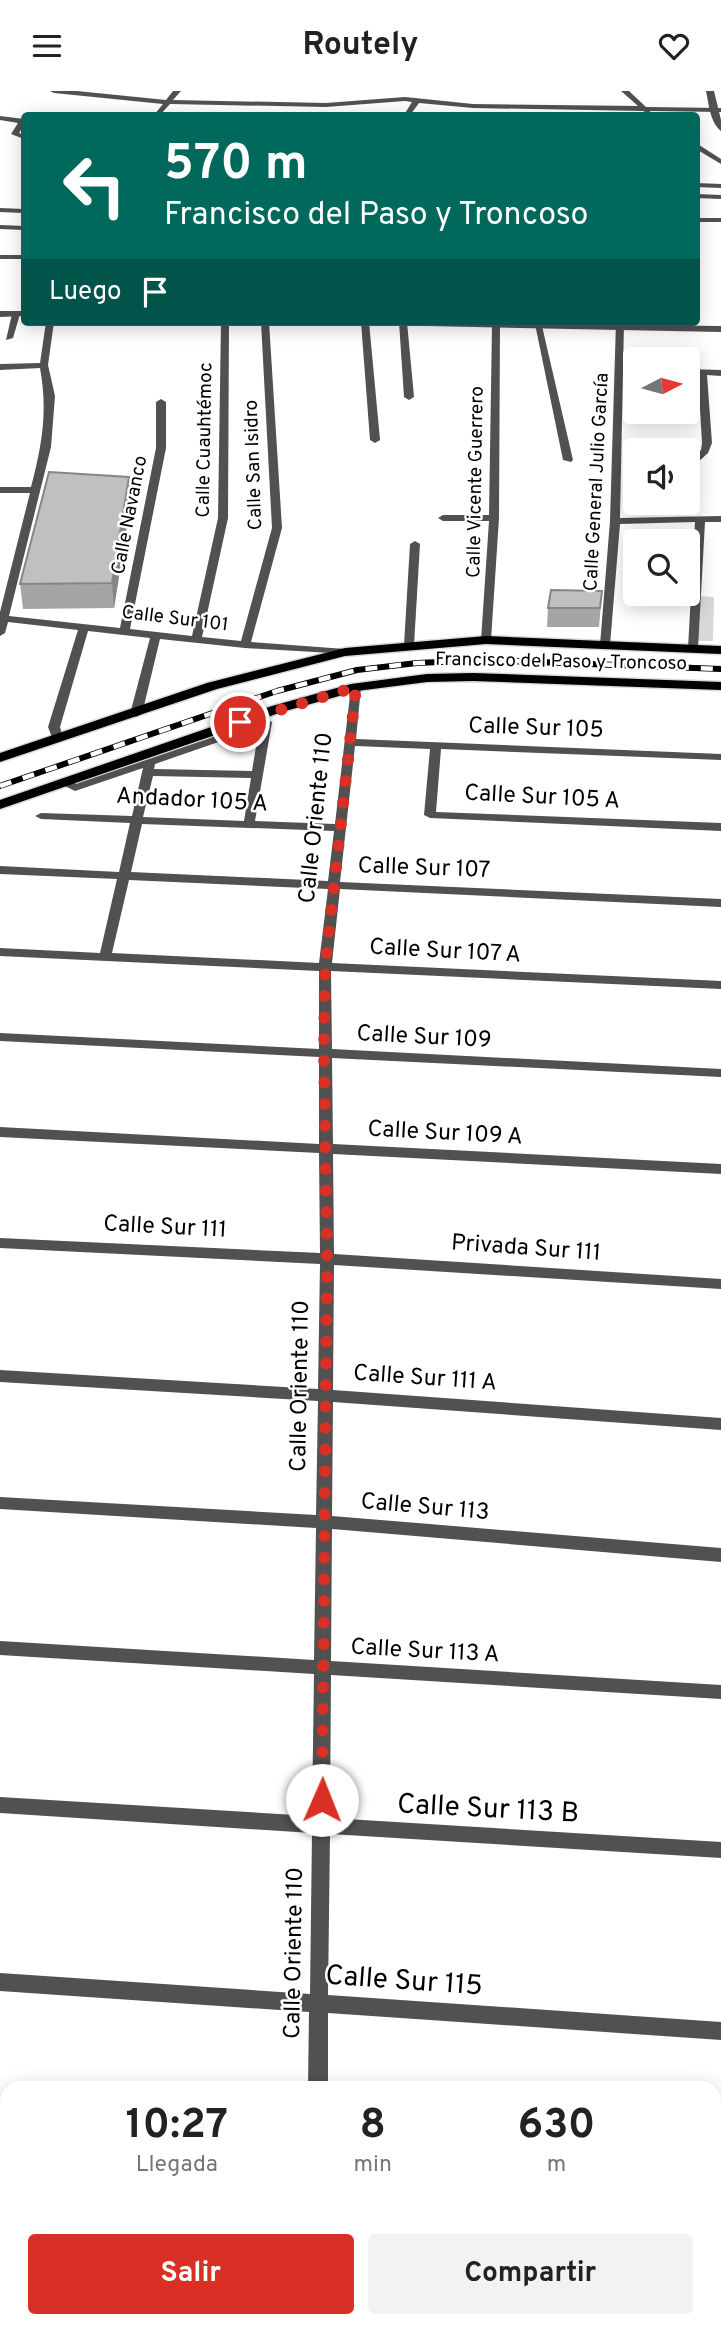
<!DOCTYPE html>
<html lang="es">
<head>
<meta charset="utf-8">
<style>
	:root { --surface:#fff; --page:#f2f2f2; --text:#222; --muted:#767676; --accent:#d93025 }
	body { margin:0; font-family:Overpass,sans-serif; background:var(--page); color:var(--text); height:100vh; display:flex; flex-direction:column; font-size:26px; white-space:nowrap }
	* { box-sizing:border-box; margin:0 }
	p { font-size:23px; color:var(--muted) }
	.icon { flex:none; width:38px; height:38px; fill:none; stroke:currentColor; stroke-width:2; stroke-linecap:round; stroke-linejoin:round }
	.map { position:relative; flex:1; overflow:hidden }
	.details { position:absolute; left:0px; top:1990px; width:721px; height:247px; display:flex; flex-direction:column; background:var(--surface); border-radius:21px 21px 0 0; box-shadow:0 4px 18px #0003 }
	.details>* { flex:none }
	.banner { position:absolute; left:21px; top:21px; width:679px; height:214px; border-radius:7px; box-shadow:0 4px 18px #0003; background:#00695c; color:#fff; overflow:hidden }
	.needle { width:46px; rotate:84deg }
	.fabs { position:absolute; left:623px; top:256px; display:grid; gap:14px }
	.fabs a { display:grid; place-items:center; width:77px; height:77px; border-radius:7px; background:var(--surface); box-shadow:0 4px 18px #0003; font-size:35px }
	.pin { position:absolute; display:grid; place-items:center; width:60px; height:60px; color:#fff; margin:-30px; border:4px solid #fff; border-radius:50%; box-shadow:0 2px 7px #0007 }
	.me { position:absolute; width:77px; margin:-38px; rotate:1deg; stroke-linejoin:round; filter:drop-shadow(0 0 5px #0008) }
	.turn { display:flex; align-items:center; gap:24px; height:147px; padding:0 28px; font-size:32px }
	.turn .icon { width:91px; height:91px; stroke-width:2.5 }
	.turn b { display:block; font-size:49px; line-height:60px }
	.then { display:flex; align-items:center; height:66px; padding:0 28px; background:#0003; gap:14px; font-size:26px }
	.eta { display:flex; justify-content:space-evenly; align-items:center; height:119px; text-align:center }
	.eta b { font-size:42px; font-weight:700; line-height:49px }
	.cta { display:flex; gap:14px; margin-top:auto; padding:14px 28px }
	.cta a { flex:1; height:80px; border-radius:7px; background:var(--accent); color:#fff; font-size:28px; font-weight:700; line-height:80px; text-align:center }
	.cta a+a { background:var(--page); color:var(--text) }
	header { display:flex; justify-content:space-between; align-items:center; height:91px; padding:0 28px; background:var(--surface); font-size:32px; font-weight:700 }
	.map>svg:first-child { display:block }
</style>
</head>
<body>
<header><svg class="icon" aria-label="menu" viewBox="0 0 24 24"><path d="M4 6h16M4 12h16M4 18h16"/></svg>Routely<svg class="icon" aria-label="heart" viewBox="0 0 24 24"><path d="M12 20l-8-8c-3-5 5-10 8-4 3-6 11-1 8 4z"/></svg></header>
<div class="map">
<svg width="721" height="2235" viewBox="0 0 721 2235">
	<rect width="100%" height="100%" fill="#fff"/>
	<path fill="#d8d8d8" d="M 697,505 L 714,506 L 713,550 L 697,550 Z"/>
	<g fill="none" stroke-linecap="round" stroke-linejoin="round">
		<g stroke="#dbdbdb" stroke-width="3">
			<g id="primary">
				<path d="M 486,545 L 721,555 L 721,563 L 486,553 L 345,565 L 217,598 L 0,671 L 0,662 L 207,592 L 345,557 Z"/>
				<path d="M 473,582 L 721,591 L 721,599 L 473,590 L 427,591 L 357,600 L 282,621 L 0,718 L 0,709 L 272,615 L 351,593 L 427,583 Z"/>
			</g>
		</g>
		<path fill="#515151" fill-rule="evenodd" d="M 696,103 L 721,104 L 721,108 L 696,107 Z"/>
		<g fill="#515151" fill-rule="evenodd">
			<path d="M 50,0 L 77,0 L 166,9 L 173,0 L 181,0 L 173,9 L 326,12 L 405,6 L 473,13 L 638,15 L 621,0 L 629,0 L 646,16 L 721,17 L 721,21 L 651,20 L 647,22 L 643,20 L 473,17 L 419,12 L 410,24 L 404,24 L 412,11 L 405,10 L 326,16 L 170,13 L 160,24 L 154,24 L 163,13 L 54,2 Z"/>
			<path d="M 0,25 L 24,28 L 24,34 L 19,42 L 24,44 L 24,48 L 11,43 L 18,32 L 0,29 Z"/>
			<path d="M 696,52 L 721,68 L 721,73 L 696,58 Z"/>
			<path d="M 696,92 L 721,93 L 721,97 L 696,96 Z"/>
			<path d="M 0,117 L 24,118 L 24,122 L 0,121 Z"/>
			<rect x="696" y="127" width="25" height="4"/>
			<path d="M 0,134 L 24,135 L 24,139 L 0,138 Z"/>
			<rect x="0" y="164" width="24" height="4"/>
			<path d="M 16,220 L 20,223 L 13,247 L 6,249 L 12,223 Z"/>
			<path d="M 46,231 L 54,231 L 48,274 L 55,305 L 51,356 L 9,525 L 120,537 L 156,357 L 156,311 L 161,308 L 166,311 L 166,357 L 130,538 L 192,545 L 218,427 L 221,231 L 229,231 L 228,427 L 202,546 L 241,550 L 272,437 L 261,231 L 269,231 L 282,437 L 251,551 L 345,558 L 349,559 L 349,563 L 245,557 L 160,548 L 142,623 L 136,626 L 130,623 L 150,547 L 88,540 L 60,636 L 63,647 L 57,650 L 53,649 L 48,636 L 78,539 L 8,531 L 5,542 L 0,545 L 0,521 L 30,402 L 0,402 L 0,396 L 31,396 C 42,354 48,321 40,277 L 0,279 L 0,273 L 40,272 Z"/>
			<path d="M 361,231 L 369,231 L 380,349 L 375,352 L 370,349 Z"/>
			<path d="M 399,231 L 407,231 L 414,306 L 409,309 L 404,306 Z"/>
			<path d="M 496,231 L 500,234 L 499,427 L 491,549 L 486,552 L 481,549 L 489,430 L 443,430 L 438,427 L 443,424 L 489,424 L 492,234 Z"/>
			<path d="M 616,231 L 624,231 L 620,427 L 721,425 L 721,431 L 705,431 L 698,557 L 693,560 L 688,557 L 695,431 L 620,433 L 610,554 L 605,557 L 600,554 L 610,430 Z"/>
			<path d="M 535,233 L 542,235 L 573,369 L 571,371 L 563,369 Z"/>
			<path d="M 688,278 L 721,279 L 721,285 L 707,284 L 712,352 L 708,362 L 696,373 L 693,402 L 688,405 L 688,370 L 701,359 L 702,352 L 698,284 L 688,284 Z"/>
			<path d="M 415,450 L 420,453 L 414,554 L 409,557 L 404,554 L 410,453 Z"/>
			<path d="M 356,593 L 361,596 L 356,648 L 721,663 L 721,669 L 441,658 L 436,721 L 721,732 L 721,740 L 430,727 L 424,724 L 430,658 L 355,655 L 340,791 L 721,808 L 721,816 L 340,798 L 332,872 L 721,890 L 721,898 L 331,880 L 332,958 L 721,978 L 721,986 L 332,967 L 333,1053 L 721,1073 L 721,1083 L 333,1063 L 334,1163 L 721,1188 L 721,1198 L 334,1174 L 333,1299 L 721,1327 L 721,1339 L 333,1311 L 332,1425 L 721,1457 L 721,1471 L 332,1438 L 331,1570 L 721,1594 L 721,1608 L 331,1584 L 330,1727 L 721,1751 L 721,1767 L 330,1743 L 328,1904 L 721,1931 L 721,1949 L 328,1922 L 328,1997 L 308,1997 L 309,1921 L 0,1900 L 0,1882 L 310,1903 L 312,1742 L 0,1722 L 0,1706 L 312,1725 L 314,1583 L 0,1564 L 0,1550 L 314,1569 L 316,1437 L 0,1418 L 0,1406 L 316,1424 L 318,1310 L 0,1291 L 0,1279 L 318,1298 L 320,1173 L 0,1157 L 0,1147 L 320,1162 L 319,1062 L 0,1046 L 0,1036 L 319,1053 L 319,966 L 0,950 L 0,942 L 319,958 L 319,880 L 0,865 L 0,857 L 100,862 L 117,788 L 0,783 L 0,775 L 119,781 L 130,732 L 41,728 L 35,725 L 41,722 L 132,725 L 143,677 L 75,700 L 61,693 L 61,689 L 69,689 L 76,693 L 266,628 L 272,631 L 255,730 L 335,733 L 351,596 ZM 259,637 L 252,680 L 154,678 L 155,673 ZM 153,685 L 251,687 L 244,730 L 143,726 ZM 142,733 L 334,740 L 328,790 L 131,781 ZM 129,789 L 328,798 L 319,872 L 112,862 Z"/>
			<path d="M 0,2082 L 7,2083 L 7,2103 L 0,2102 Z"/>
			<path d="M 714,2134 L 721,2135 L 721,2155 L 714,2154 Z"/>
			<rect x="308" y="2230" width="20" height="5"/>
			<rect x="673" y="2230" width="20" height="5"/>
		</g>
		<g fill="#515151" fill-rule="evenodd">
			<path d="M 706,0 L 714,0 L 721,29 L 721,40 C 710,31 709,14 706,0 Z"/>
			<path d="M 0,220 L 24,220 L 24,225 L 0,226 Z"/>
			<path d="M 375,231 L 721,235 L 721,241 L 379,234 Z"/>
		</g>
		<use href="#primary" fill="#000" fill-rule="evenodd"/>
		<g stroke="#000" stroke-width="6">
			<path id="rail" d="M 0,695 L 277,600 L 357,579 L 417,572 L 485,569 L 721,578"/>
		</g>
		<use href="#rail" stroke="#fff" stroke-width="4.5" stroke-dasharray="12" stroke-linecap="butt"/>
	</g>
	<g fill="#a5a5a5">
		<path d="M 129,386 L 131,410 L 114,517 L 23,518 L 20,493 Z"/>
		<path d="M 602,500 L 599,536 L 547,536 L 548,517 Z"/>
	</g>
	<path fill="#868686" d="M 129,386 L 131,410 L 114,517 L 112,492 Z"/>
	<g fill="#c0c0c0" stroke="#868686" stroke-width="2">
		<path d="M 49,381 L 129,386 L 112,492 L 20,493 Z"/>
		<path d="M 551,499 L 602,500 L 600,517 L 548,517 Z"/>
	</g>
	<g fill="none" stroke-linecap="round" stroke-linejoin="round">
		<path stroke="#d93025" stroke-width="12" stroke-dasharray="0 21.6" d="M 240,631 L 356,596 L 325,876 L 324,963 L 327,1168 L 322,1709"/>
	</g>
	<g text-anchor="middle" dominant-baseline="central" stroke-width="5" stroke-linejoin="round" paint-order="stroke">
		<g font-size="19" fill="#000" stroke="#fff">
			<text transform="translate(205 349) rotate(-89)">Calle Cuauhtémoc</text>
			<text transform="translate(254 374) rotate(-92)">Calle San Isidro</text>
			<text transform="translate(476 391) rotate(-89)">Calle Vicente Guerrero</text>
			<text transform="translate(597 391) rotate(-87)">Calle General Julio García</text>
			<text transform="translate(130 424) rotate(-79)">Calle Navanco</text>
			<text transform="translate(175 528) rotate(7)">Calle Sur 101</text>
			<text transform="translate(561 571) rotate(1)">Francisco del Paso y Troncoso</text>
		</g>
		<g font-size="23" fill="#000" stroke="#fff">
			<text transform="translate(536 638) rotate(2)">Calle Sur 105</text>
			<text transform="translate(542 707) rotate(3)">Calle Sur 105 A</text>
			<text transform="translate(192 710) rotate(3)">Andador 105 A</text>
			<text transform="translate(317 727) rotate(-84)">Calle Oriente 110</text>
			<text transform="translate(424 778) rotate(2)">Calle Sur 107</text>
			<text transform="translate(445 861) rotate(3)">Calle Sur 107 A</text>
			<text transform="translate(424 947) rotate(3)">Calle Sur 109</text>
			<text transform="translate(445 1043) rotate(3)">Calle Sur 109 A</text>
			<text transform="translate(165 1137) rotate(3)">Calle Sur 111</text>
			<text transform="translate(526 1158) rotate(4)">Privada Sur 111</text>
			<text transform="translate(425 1288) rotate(4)">Calle Sur 111 A</text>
			<text transform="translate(301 1295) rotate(-89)">Calle Oriente 110</text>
			<text transform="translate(425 1417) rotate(5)">Calle Sur 113</text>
			<text transform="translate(425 1561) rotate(3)">Calle Sur 113 A</text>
			<text transform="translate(295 1862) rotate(-89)">Calle Oriente 110</text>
		</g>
		<g font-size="28" fill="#000" stroke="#fff">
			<text transform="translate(488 1719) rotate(3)">Calle Sur 113 B</text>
			<text transform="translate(404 1891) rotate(4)">Calle Sur 115</text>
		</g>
	</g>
</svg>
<div class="fabs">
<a><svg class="needle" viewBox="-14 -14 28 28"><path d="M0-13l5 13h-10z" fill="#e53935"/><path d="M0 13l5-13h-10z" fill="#767676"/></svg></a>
<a><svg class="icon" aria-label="sound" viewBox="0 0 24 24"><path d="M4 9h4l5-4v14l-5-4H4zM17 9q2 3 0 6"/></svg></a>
<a><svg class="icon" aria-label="search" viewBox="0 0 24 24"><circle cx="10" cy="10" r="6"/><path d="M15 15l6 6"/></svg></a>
</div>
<div class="pin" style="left:240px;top:631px;background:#d93025"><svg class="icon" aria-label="arrive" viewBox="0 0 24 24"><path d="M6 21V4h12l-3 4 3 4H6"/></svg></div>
<svg class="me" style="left:322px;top:1709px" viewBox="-20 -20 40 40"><circle r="19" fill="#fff"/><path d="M0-13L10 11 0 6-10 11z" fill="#d93025"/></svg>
<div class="banner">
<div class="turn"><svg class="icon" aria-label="left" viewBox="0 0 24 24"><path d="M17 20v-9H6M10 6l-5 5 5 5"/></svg><div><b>570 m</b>Francisco del Paso y Troncoso</div></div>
<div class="then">Luego<svg class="icon" aria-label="arrive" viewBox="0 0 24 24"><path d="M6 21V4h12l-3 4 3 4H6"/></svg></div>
</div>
<section class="details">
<div class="eta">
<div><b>10:27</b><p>Llegada</p></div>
<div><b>8</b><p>min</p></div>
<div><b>630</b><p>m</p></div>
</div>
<div class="cta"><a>Salir</a><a>Compartir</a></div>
</section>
</div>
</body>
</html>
